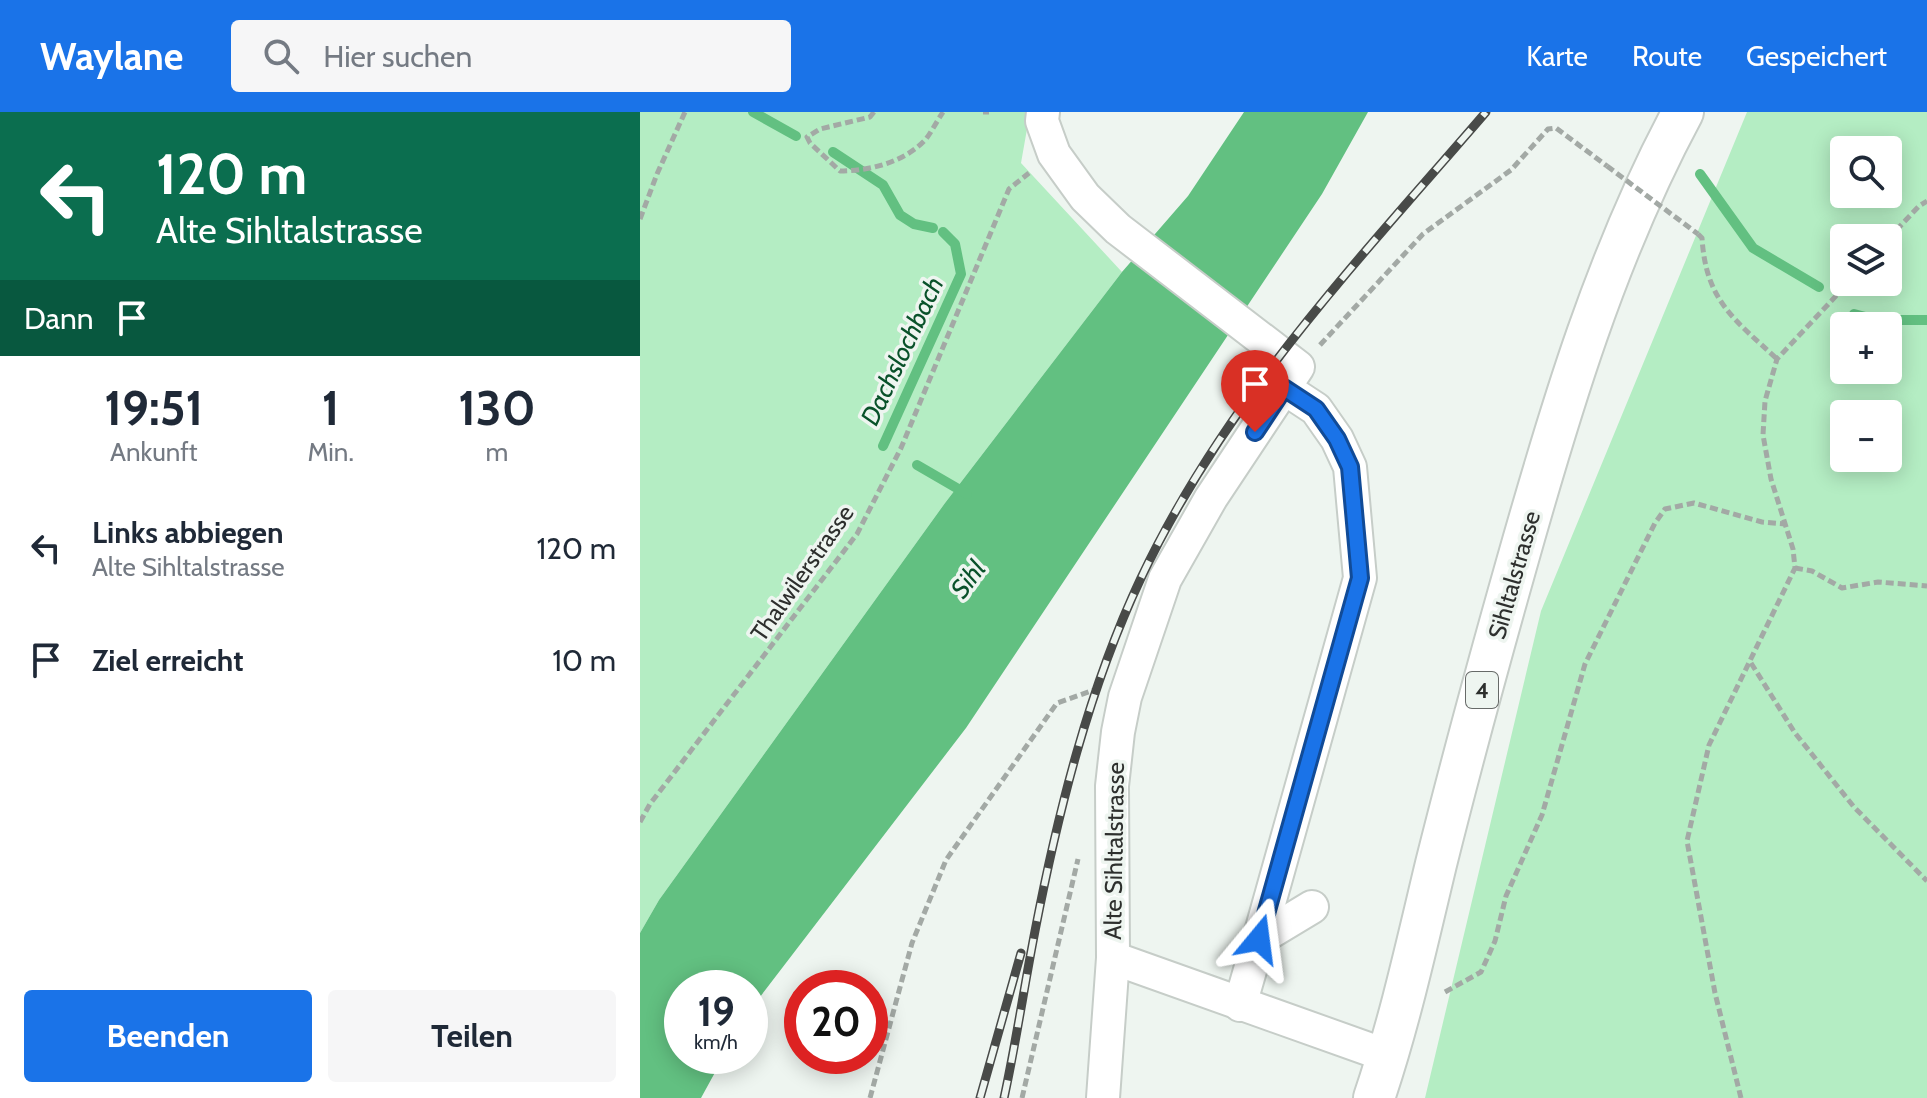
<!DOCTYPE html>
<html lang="de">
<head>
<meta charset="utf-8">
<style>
	:root { --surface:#fff; --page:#f6f6f7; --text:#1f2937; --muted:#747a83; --accent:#1a73e8 }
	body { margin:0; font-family:Cabin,sans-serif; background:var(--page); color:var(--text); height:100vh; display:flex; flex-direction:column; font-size:30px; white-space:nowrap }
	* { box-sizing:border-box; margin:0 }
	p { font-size:26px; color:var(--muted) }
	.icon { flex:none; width:44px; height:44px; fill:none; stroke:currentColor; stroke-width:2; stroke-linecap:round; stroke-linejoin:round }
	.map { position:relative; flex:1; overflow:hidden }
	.sheet { display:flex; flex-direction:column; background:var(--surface); width:640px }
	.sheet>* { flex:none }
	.top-card { background:#0b6e4f; color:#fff; overflow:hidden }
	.fabs { position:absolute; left:1190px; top:24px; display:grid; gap:16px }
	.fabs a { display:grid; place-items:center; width:72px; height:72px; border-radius:8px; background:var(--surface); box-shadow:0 4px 20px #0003; font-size:40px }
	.speed { position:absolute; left:24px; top:858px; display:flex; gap:16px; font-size:40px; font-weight:700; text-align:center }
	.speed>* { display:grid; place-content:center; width:104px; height:104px; border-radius:50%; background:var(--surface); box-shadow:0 4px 20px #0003; line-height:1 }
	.speed small { font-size:20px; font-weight:400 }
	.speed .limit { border:12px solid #d22; background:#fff; color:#111 }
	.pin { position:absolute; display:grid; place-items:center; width:68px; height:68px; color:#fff; margin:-82px -34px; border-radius:50% 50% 50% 0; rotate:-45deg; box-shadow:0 0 8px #0007 }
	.pin .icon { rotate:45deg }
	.me { position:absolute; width:88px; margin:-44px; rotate:16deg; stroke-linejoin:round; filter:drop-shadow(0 0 6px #0008) }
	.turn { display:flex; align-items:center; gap:28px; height:168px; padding:0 24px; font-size:36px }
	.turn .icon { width:104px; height:104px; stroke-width:2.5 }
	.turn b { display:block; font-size:56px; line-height:68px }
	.then { display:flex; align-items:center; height:76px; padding:0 24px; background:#0003; gap:16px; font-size:30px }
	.eta { display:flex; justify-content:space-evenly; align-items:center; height:136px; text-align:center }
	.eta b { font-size:48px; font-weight:700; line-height:56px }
	.button { display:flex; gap:16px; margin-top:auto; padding:16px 24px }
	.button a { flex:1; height:92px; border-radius:8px; background:var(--accent); color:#fff; font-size:32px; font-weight:700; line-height:92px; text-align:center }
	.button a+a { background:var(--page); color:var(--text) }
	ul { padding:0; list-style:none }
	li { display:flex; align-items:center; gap:24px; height:112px; padding:0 24px }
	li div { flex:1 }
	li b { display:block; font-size:30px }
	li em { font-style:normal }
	header { display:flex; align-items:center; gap:48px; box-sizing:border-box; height:112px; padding:0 40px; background:var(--accent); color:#fff }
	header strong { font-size:38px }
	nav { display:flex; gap:44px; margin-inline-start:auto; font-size:28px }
	.search { width:560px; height:72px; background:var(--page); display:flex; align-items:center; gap:20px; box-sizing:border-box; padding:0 28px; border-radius:8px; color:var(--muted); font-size:30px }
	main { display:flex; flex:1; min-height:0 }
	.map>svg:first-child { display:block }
</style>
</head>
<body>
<header>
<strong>Waylane</strong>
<div class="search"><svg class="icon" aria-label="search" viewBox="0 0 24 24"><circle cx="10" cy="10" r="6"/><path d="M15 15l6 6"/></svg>Hier suchen</div>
<nav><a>Karte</a><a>Route</a><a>Gespeichert</a></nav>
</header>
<main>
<section class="sheet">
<div class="top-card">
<div class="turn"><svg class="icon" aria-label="left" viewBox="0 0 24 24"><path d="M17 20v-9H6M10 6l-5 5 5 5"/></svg><div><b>120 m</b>Alte Sihltalstrasse</div></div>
<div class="then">Dann<svg class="icon" aria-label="arrive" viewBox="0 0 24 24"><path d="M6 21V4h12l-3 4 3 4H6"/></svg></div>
</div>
<div class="eta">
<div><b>19:51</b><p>Ankunft</p></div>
<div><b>1</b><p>Min.</p></div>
<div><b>130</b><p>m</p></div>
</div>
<ul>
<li><svg class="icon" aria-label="left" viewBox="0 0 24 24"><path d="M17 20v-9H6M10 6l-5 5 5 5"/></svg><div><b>Links abbiegen</b><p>Alte Sihltalstrasse</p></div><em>120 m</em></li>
<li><svg class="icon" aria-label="arrive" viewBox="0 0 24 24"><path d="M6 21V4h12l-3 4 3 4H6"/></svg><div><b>Ziel erreicht</b></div><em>10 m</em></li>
</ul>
<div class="button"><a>Beenden</a><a>Teilen</a></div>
</section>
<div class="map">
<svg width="1287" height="986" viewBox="0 0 1287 986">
	<rect width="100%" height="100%" fill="#eef5f0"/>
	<g fill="#b4edc3" fill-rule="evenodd">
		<path d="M 0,0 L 390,0 L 381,51 L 482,160 L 305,391 L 19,788 L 0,821 Z"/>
		<path d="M 1107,0 L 1287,0 L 1287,986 L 785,986 L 901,499 ZM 1204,38 L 1248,38 L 1248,82 L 1204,82 ZM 1204,126 L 1248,126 L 1248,170 L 1204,170 ZM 1204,214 L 1248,214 L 1248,258 L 1204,258 ZM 1204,302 L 1248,302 L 1248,346 L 1204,346 Z"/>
	</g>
	<path fill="#62c081" d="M 604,0 L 728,0 L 682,82 L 326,616 L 110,898 L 110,876 L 42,876 L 42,944 L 84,944 L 61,986 L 0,986 L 0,821 L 19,788 L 305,391 L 482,160 L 548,84 Z"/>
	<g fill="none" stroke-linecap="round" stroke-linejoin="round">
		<g stroke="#62c081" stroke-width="10">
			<path d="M 113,0 L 156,24"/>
			<path d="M 193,40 L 243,73 L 260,103 L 274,112 L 293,116"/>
			<path d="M 1060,62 L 1113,136 L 1179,175"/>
			<path d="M 1214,202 L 1237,208 L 1287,208"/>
			<path d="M 243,334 L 321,162 L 315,132 L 303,120"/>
			<path d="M 277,353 L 327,382"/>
		</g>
		<g stroke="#c6cdc8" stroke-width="36">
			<g id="minor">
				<path d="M 403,0 L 402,9 L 414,42 L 445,85 L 478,117 L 658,255 L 571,386 L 525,467 L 485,585 L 478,620 L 472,674 L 473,846 L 463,986"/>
				<path d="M 619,827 L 720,466 L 710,355 L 697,327 L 676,297 L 644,276"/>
				<path d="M 473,846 L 748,944"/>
				<path d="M 600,893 L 619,827 L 672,795"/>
			</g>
		</g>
		<g stroke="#c6cdc8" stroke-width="44">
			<path id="major" d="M 734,986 C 760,909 777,831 796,752 C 821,652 848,553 876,454 C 920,298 966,143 1043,0"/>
		</g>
		<g stroke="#a3a9a5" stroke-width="5" stroke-dasharray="8 4" stroke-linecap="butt">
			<path d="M 234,0 L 230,5 L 180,17 L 167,25 L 170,31 L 200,59 C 230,59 265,50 286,27 C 292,19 297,9 303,0"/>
			<path d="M 343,0 L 349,0"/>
			<path d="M 0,107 L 17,62 L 45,0"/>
			<path d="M 1058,122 L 1062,126 C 1066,189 1094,207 1137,247"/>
			<path d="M 1248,127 L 1279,94 L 1287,89"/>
			<path d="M 680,233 L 783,122 L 871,58 L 908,17 L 916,16 L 967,54"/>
			<path d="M 1155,456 L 1172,459 L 1202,476 L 1238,470 L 1287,474"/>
			<path d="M 1111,551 L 1155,621 L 1214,695 L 1287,769"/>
			<path d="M 0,710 L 10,692 L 217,422 L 261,336 L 369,77 L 389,61"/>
			<path d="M 805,880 L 841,860 L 855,829 L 866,784 L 902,703 L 945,552 L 1015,411 L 1025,397 L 1054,391 L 1122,410 L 1145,412"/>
			<path d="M 230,986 L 272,831 L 306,748 L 417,591 L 454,578"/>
			<path d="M 382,986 L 438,747"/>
			<path d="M 1101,986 L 1075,881 L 1047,729 L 1069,633 L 1155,456 L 1153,437 L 1131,367 L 1123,323 L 1125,289 L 1137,247 L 1209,170"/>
		</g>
		<use href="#minor" stroke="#fff" stroke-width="32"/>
		<use href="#major" stroke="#fff" stroke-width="40"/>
		<g stroke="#484a48" stroke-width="9">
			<g id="rail">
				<path d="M 340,986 L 381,841"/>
				<path d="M 364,986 C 376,931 384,875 395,819 C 418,700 449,576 501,466 C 586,286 718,149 846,0"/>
			</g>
		</g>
		<use href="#rail" stroke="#eef5f0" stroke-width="6" stroke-dasharray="18" stroke-linecap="butt"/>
		<path stroke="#a3a9a5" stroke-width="5" stroke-dasharray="8 4" stroke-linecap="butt" d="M 967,54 L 1058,122"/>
	</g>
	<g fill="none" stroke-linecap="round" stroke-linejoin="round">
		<g stroke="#114b97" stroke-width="20">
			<path id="route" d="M 615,320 L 644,276 L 676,297 L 697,327 L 710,355 L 720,466 L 619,827"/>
		</g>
		<use href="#route" stroke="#1a73e8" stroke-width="14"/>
	</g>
	<g text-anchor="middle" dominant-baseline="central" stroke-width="7" stroke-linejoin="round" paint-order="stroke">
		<rect fill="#eef5f0" stroke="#676a68" stroke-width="2" x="826" y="560" width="32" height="36" rx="6"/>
		<g font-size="22" font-weight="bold" fill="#2d2f2d">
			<text x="842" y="578">4</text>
		</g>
		<g font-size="24" fill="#2d2f2d" stroke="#eef5f0">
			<text transform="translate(162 461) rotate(-55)">Thalwilerstrasse</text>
			<text transform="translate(874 463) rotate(-74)">Sihltalstrasse</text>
			<text transform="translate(474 739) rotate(-89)">Alte Sihltalstrasse</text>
		</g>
		<g font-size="26" font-style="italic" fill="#09522a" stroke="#eef5f0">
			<text transform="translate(262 239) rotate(-65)">Dachslochbach</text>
			<text transform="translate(328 467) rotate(-53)">Sihl</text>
		</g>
	</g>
</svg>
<div class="fabs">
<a><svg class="icon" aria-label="search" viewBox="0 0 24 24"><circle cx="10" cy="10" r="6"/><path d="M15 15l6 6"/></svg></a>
<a><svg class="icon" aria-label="layers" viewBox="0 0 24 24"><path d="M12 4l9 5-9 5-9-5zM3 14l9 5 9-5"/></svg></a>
<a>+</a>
<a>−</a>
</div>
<div class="speed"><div>19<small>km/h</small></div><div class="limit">20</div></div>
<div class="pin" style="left:615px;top:320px;background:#d93025"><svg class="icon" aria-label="arrive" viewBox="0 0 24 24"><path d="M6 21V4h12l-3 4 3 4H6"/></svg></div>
<svg class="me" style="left:619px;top:827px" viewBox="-20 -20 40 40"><path d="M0-17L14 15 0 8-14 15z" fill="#1a73e8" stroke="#fff" stroke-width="4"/></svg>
</div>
</main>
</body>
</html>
